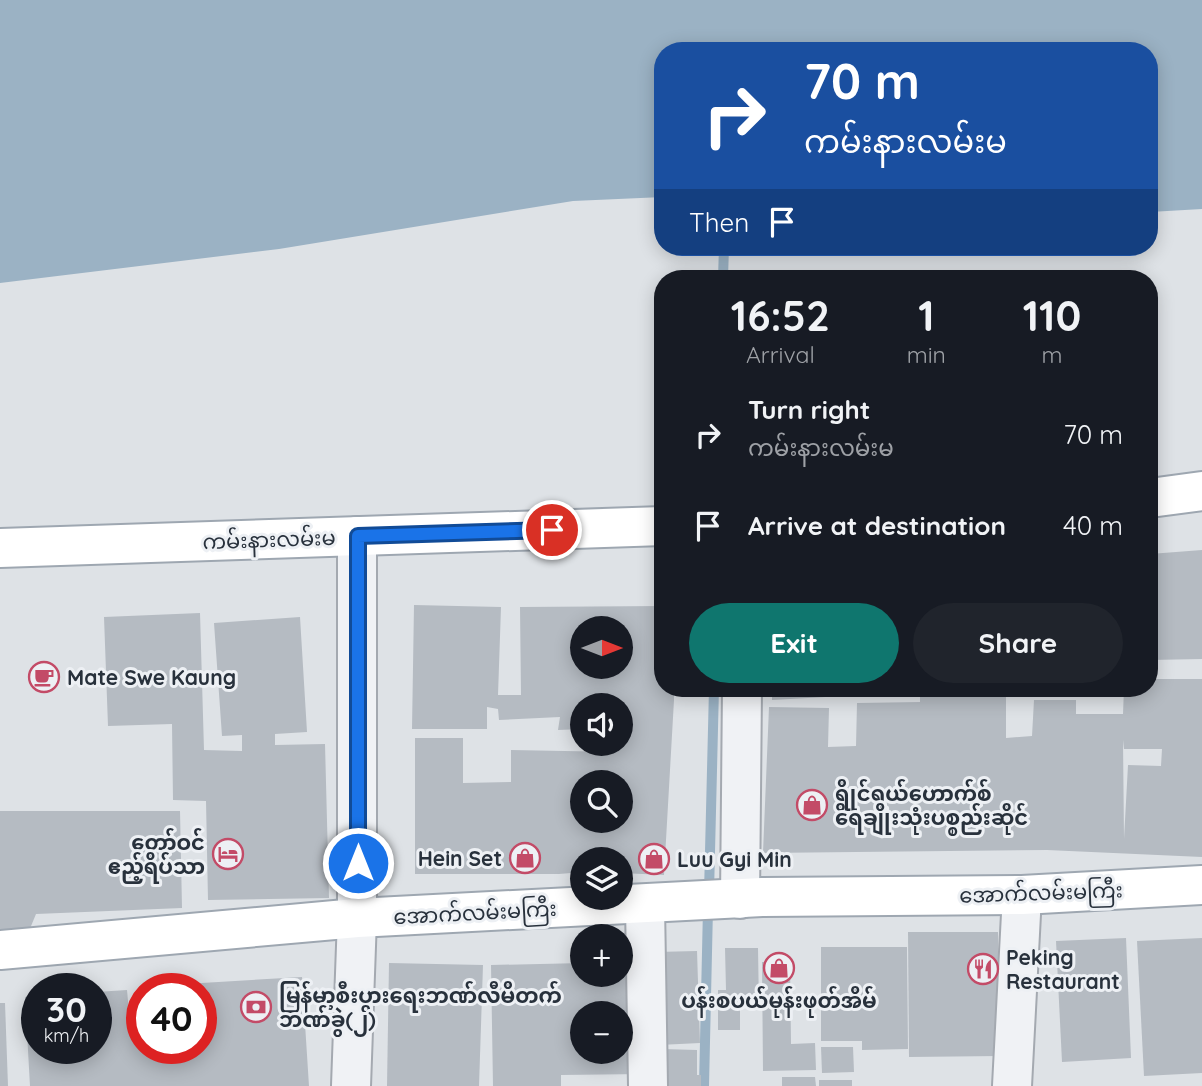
<!DOCTYPE html>
<html lang="en">
<head>
<meta charset="utf-8">
<style>
	:root { --surface:#171b24; --page:#20242c; --text:#f1f3f6; --muted:#9ea1a6; --accent:#0f766e }
	body { margin:0; font-family:Quicksand,"Noto Sans Myanmar",sans-serif; background:var(--page); color:var(--text); height:100vh; display:flex; flex-direction:column; font-size:26px; white-space:nowrap }
	* { box-sizing:border-box; margin:0 }
	p { font-size:23px; color:var(--muted) }
	.icon { flex:none; width:38px; height:38px; fill:none; stroke:currentColor; stroke-width:2; stroke-linecap:round; stroke-linejoin:round }
	.map { position:relative; flex:1; overflow:hidden }
	.sheet { position:absolute; left:654px; top:270px; width:504px; height:427px; display:flex; flex-direction:column; background:var(--surface); border-radius:28px; box-shadow:0 4px 18px #0003 }
	.sheet>* { flex:none }
	.banner { position:absolute; left:654px; top:42px; width:504px; height:214px; border-radius:28px; box-shadow:0 4px 18px #0003; background:#1a4fa0; color:#fff; overflow:hidden }
	.needle { width:46px; rotate:90deg }
	.controls { position:absolute; left:570px; top:616px; display:grid; gap:14px }
	.controls a { display:grid; place-items:center; width:63px; height:63px; border-radius:50%; background:var(--surface); box-shadow:0 4px 18px #0003; font-size:35px }
	.speed { position:absolute; left:21px; top:973px; display:flex; gap:14px; font-size:35px; font-weight:700; text-align:center }
	.speed>* { display:grid; place-content:center; width:91px; height:91px; border-radius:50%; background:var(--surface); box-shadow:0 4px 18px #0003; line-height:1 }
	.speed small { font-size:18px; font-weight:400 }
	.speed .limit { border:10px solid #d22; background:#fff; color:#111 }
	.pin { position:absolute; display:grid; place-items:center; width:60px; height:60px; color:#fff; margin:-30px; border:4px solid #fff; border-radius:50%; box-shadow:0 2px 7px #0007 }
	.me { position:absolute; width:77px; margin:-38px; rotate:0deg; stroke-linejoin:round; filter:drop-shadow(0 0 5px #0008) }
	.turn { display:flex; align-items:center; gap:24px; height:147px; padding:0 35px; font-size:32px }
	.turn .icon { width:91px; height:91px; stroke-width:2.5 }
	.turn b { display:block; font-size:49px; line-height:60px }
	.then { display:flex; align-items:center; height:66px; padding:0 35px; background:#0003; gap:14px; font-size:26px }
	.eta { display:flex; justify-content:space-evenly; align-items:center; height:119px; text-align:center }
	.eta b { font-size:42px; font-weight:700; line-height:49px }
	.primary-button { display:flex; gap:14px; margin-top:auto; padding:14px 35px }
	.primary-button a { flex:1; height:80px; border-radius:42px; background:var(--accent); color:#fff; font-size:28px; font-weight:700; line-height:80px; text-align:center }
	.primary-button a+a { background:var(--page); color:var(--text) }
	ul { padding:0; list-style:none }
	li { display:flex; align-items:center; gap:21px; height:91px; padding:0 35px }
	li div { flex:1 }
	li b { display:block; font-size:26px }
	li em { font-style:normal }
	.map>svg:first-child { display:block }
</style>
</head>
<body>
<div class="map">
<svg width="1202" height="1086" viewBox="0 0 1202 1086">
	<rect width="100%" height="100%" fill="#dee2e6"/>
	<path fill="#9bb2c4" d="M 0,0 L 1202,0 L 1202,209 L 1150,212 L 1150,51 L 663,51 L 663,197 L 573,201 L 279,249 L 0,283 Z"/>
	<g fill="none" stroke-linecap="round" stroke-linejoin="round">
		<g stroke="#9bb2c4" stroke-width="10">
			<path d="M 723,278 L 724,247"/>
			<path d="M 709,893 L 714,688"/>
			<path d="M 704,1086 L 708,908"/>
		</g>
	</g>
	<g fill="#b5bbc2" fill-rule="evenodd">
		<path d="M 1202,550 L 1202,659 L 1150,660 L 1150,554 Z"/>
		<path d="M 414,605 L 501,607 L 498,695 L 521,695 L 520,607 L 663,606 L 663,688 L 674,688 L 674,700 L 664,875 L 621,873 L 621,859 L 583,859 L 583,872 L 559,874 L 415,874 L 415,738 L 463,738 L 463,783 L 511,782 L 511,750 L 618,752 L 625,727 L 621,727 L 621,705 L 583,705 L 583,729 L 558,730 L 560,717 L 499,720 L 498,709 L 487,707 L 487,729 L 412,729 ZM 583,628 L 621,628 L 621,667 L 583,667 ZM 583,782 L 621,782 L 621,821 L 583,821 Z"/>
		<path d="M 200,613 L 204,750 L 242,751 L 242,735 L 222,736 L 214,623 L 300,617 L 307,732 L 275,734 L 275,745 L 325,744 L 329,898 L 208,900 L 206,801 L 173,800 L 172,724 L 108,726 L 104,617 Z"/>
		<path d="M 1150,679 L 1202,679 L 1202,857 L 1047,850 L 763,853 L 769,707 L 829,708 L 828,747 L 856,746 L 857,703 L 920,702 L 920,695 L 1006,695 L 1006,738 L 1032,736 L 1034,700 L 1076,700 L 1076,714 L 1123,714 L 1124,688 L 1150,688 ZM 1123,740 L 1124,749 L 1162,749 L 1161,766 L 1128,765 L 1124,839 Z"/>
		<path d="M 772,688 L 932,688 L 932,691 L 772,700 Z"/>
		<path d="M 972,688 L 1005,688 L 1005,691 L 973,692 Z"/>
		<path d="M 0,811 L 180,811 L 182,908 L 36,914 L 29,931 L 0,931 Z"/>
		<path d="M 908,932 L 998,932 L 999,1056 L 909,1057 Z"/>
		<path d="M 1126,938 L 1131,1058 L 1062,1062 L 1056,941 Z"/>
		<path d="M 1202,938 L 1202,1073 L 1144,1076 L 1137,941 Z"/>
		<path d="M 821,947 L 907,947 L 908,1049 L 862,1050 L 862,1041 L 821,1041 Z"/>
		<path d="M 725,948 L 758,948 L 759,1008 L 740,1008 L 740,1030 L 718,1030 L 718,990 L 726,990 Z"/>
		<path d="M 697,951 L 700,1043 L 659,1045 L 656,952 Z"/>
		<path d="M 621,962 L 641,962 L 643,1074 L 561,1075 L 561,1086 L 493,1086 L 491,965 L 583,963 L 583,975 L 621,975 ZM 583,1013 L 621,1013 L 621,1052 L 583,1052 Z"/>
		<path d="M 762,962 L 790,962 L 791,1044 L 815,1043 L 816,1070 L 763,1071 Z"/>
		<path d="M 389,963 L 483,965 L 479,1086 L 387,1086 Z"/>
		<path d="M 302,977 L 309,1086 L 30,1086 L 25,997 L 37,996 L 37,1048 L 96,1048 L 96,992 L 127,990 L 129,1012 L 142,1011 L 142,1048 L 201,1048 L 201,989 L 168,989 L 168,985 Z"/>
		<path d="M 0,1003 L 5,1003 L 8,1086 L 0,1086 Z"/>
		<path d="M 821,1047 L 853,1047 L 854,1072 L 822,1073 Z"/>
		<path d="M 662,1049 L 697,1050 L 697,1075 L 701,1075 L 701,1086 L 662,1086 Z"/>
		<path d="M 782,1077 L 815,1077 L 816,1086 L 782,1086 Z"/>
		<rect x="819" y="1080" width="33" height="6"/>
	</g>
	<g fill="none" stroke-linecap="round" stroke-linejoin="round">
		<g stroke="#a4a9b0" stroke-width="42">
			<g id="minor">
				<path d="M 740,899 L 742,688"/>
				<path d="M 645,905 L 648,1086"/>
				<path d="M 351,1086 L 357,918 L 357,536"/>
				<path d="M 1012,1086 L 1022,895"/>
			</g>
		</g>
		<g stroke="#9ea7b1" stroke-width="42">
			<g id="major">
				<path d="M 1150,498 L 1202,491"/>
				<path d="M 0,548 L 663,526"/>
				<path d="M 0,950 L 357,918 L 762,897 L 1022,895 L 1202,885"/>
			</g>
		</g>
		<use href="#minor" stroke="#f0f2f5" stroke-width="38"/>
		<use href="#major" stroke="#fff" stroke-width="38"/>
	</g>
	<g fill="none" stroke-linecap="round" stroke-linejoin="round">
		<g stroke="#114b97" stroke-width="18">
			<path id="route" d="M 358,863 L 358,536 L 552,530"/>
		</g>
		<use href="#route" stroke="#1a73e8" stroke-width="12"/>
	</g>
	<defs>
		<g id="cafe-ring" transform="scale(1.575)"><circle r="9.5" fill="#edf0f4" stroke="#c34b67" stroke-width="1.5"/><path d="M-5.5-4.5H6V0H3Q3 3.5 0 3.5H-2.5Q-5.5 3.5-5.5 0ZM3-3.2v2h1.7v-2ZM-6 4.5H4V6H-6Z" fill="#c34b67"/></g>
		<g id="shop-ring" transform="scale(1.575)"><circle r="9.5" fill="#edf0f4" stroke="#c34b67" stroke-width="1.5"/><path d="M-5-2.5h2.3a2.7 3.5 0 0 1 5.4 0H5L5.5 6h-11ZM-1.5-2.5h3a1.5 2.3 0 0 0-3 0Z" fill="#c34b67"/></g>
		<g id="hotel-ring" transform="scale(1.575)"><circle r="9.5" fill="#edf0f4" stroke="#c34b67" stroke-width="1.5"/><path d="M-6-4.5h1.5V1H6V5H4.5V3h-9V5H-6ZM-4 0a1.8 1.8 0 1 1 3.6 0ZM.5 0V-2.5h3Q6-2.5 6 0Z" fill="#c34b67"/></g>
		<g id="restaurant-ring" transform="scale(1.575)"><circle r="9.5" fill="#edf0f4" stroke="#c34b67" stroke-width="1.5"/><path d="M-5-6h1v4h1v-4h1v4h1v-4h1v5L-1.5 .5V6h-2V.5L-5-1ZM5-6V6H3V1.5H1.5Q1.5-4 5-6Z" fill="#c34b67"/></g>
		<g id="bank-ring" transform="scale(1.575)"><circle r="9.5" fill="#edf0f4" stroke="#c34b67" stroke-width="1.5"/><path d="M-6-4H6V4H-6ZM0-2.3a2.3 2.3 0 1 0 0 4.6a2.3 2.3 0 1 0 0-4.6Z" fill="#c34b67"/></g>
	</defs>
	<g fill-rule="evenodd">
		<use href="#cafe-ring" x="44" y="677"/>
		<use href="#shop-ring" x="812" y="805"/>
		<use href="#hotel-ring" x="228" y="854"/>
		<use href="#shop-ring" x="525" y="858"/>
		<use href="#shop-ring" x="654" y="859"/>
		<use href="#shop-ring" x="779" y="968"/>
		<use href="#restaurant-ring" x="983" y="969"/>
		<use href="#bank-ring" x="256" y="1007"/>
	</g>
	<g text-anchor="middle" dominant-baseline="central" stroke-width="6" stroke-linejoin="round" paint-order="stroke">
		<g font-size="21" fill="#28313c" stroke="#edf0f4">
			<text transform="translate(269 539) rotate(-2)">ကမ်းနားလမ်းမ</text>
			<text transform="translate(1041 892) rotate(-2)">အောက်လမ်းမကြီး</text>
			<text transform="translate(475 912) rotate(-3)">အောက်လမ်းမကြီး</text>
		</g>
		<g font-size="21" font-weight="bold" fill="#28313c" stroke="#edf0f4" text-anchor="start">
			<text x="67" y="677">Mate Swe Kaung</text>
			<text x="835" y="793">ရွိုင်ရယ်ဟောက်စ်<tspan x="835" dy="24">ရေချိုးသုံးပစ္စည်းဆိုင်</tspan></text>
			<text x="205" y="842" text-anchor="end">တော်ဝင်<tspan x="205" dy="24">ဧည့်ရိပ်သာ</tspan></text>
			<text x="502" y="858" text-anchor="end">Hein Set</text>
			<text x="677" y="859">Luu Gyi Min</text>
			<text x="1006" y="957">Peking<tspan x="1006" dy="24">Restaurant</tspan></text>
			<text x="279" y="995">မြန်မာ့စီးပွားရေးဘဏ်လီမိတက်<tspan x="279" dy="24">ဘဏ်ခွဲ(၂)</tspan></text>
			<text x="779" y="1000" text-anchor="middle">ပန်းစပယ်မုန်းဖုတ်အိမ်</text>
		</g>
	</g>
</svg>
<div class="controls">
<a><svg class="needle" viewBox="-14 -14 28 28"><path d="M0-13l5 13h-10z" fill="#e53935"/><path d="M0 13l5-13h-10z" fill="#9ea1a6"/></svg></a>
<a><svg class="icon" aria-label="sound" viewBox="0 0 24 24"><path d="M4 9h4l5-4v14l-5-4H4zM17 9q2 3 0 6"/></svg></a>
<a><svg class="icon" aria-label="search" viewBox="0 0 24 24"><circle cx="10" cy="10" r="6"/><path d="M15 15l6 6"/></svg></a>
<a><svg class="icon" aria-label="layers" viewBox="0 0 24 24"><path d="M12 4l9 5-9 5-9-5zM3 14l9 5 9-5"/></svg></a>
<a>+</a>
<a>−</a>
</div>
<div class="speed"><div>30<small>km/h</small></div><div class="limit">40</div></div>
<div class="pin" style="left:552px;top:530px;background:#d93025"><svg class="icon" aria-label="arrive" viewBox="0 0 24 24"><path d="M6 21V4h12l-3 4 3 4H6"/></svg></div>
<svg class="me" style="left:358px;top:863px" viewBox="-20 -20 40 40"><circle r="17" fill="#1a73e8" stroke="#fff" stroke-width="3"/><path d="M0-11L8 9 0 5-8 9z" fill="#fff"/></svg>
<div class="banner">
<div class="turn"><svg class="icon" aria-label="right" viewBox="0 0 24 24"><path d="M7 20v-9h11M14 6l5 5-5 5"/></svg><div><b>70 m</b>ကမ်းနားလမ်းမ</div></div>
<div class="then">Then<svg class="icon" aria-label="arrive" viewBox="0 0 24 24"><path d="M6 21V4h12l-3 4 3 4H6"/></svg></div>
</div>
<section class="sheet">
<div class="eta">
<div><b>16:52</b><p>Arrival</p></div>
<div><b>1</b><p>min</p></div>
<div><b>110</b><p>m</p></div>
</div>
<ul>
<li><svg class="icon" aria-label="right" viewBox="0 0 24 24"><path d="M7 20v-9h11M14 6l5 5-5 5"/></svg><div><b>Turn right</b><p>ကမ်းနားလမ်းမ</p></div><em>70 m</em></li>
<li><svg class="icon" aria-label="arrive" viewBox="0 0 24 24"><path d="M6 21V4h12l-3 4 3 4H6"/></svg><div><b>Arrive at destination</b></div><em>40 m</em></li>
</ul>
<div class="primary-button"><a>Exit</a><a>Share</a></div>
</section>
</div>
</body>
</html>
